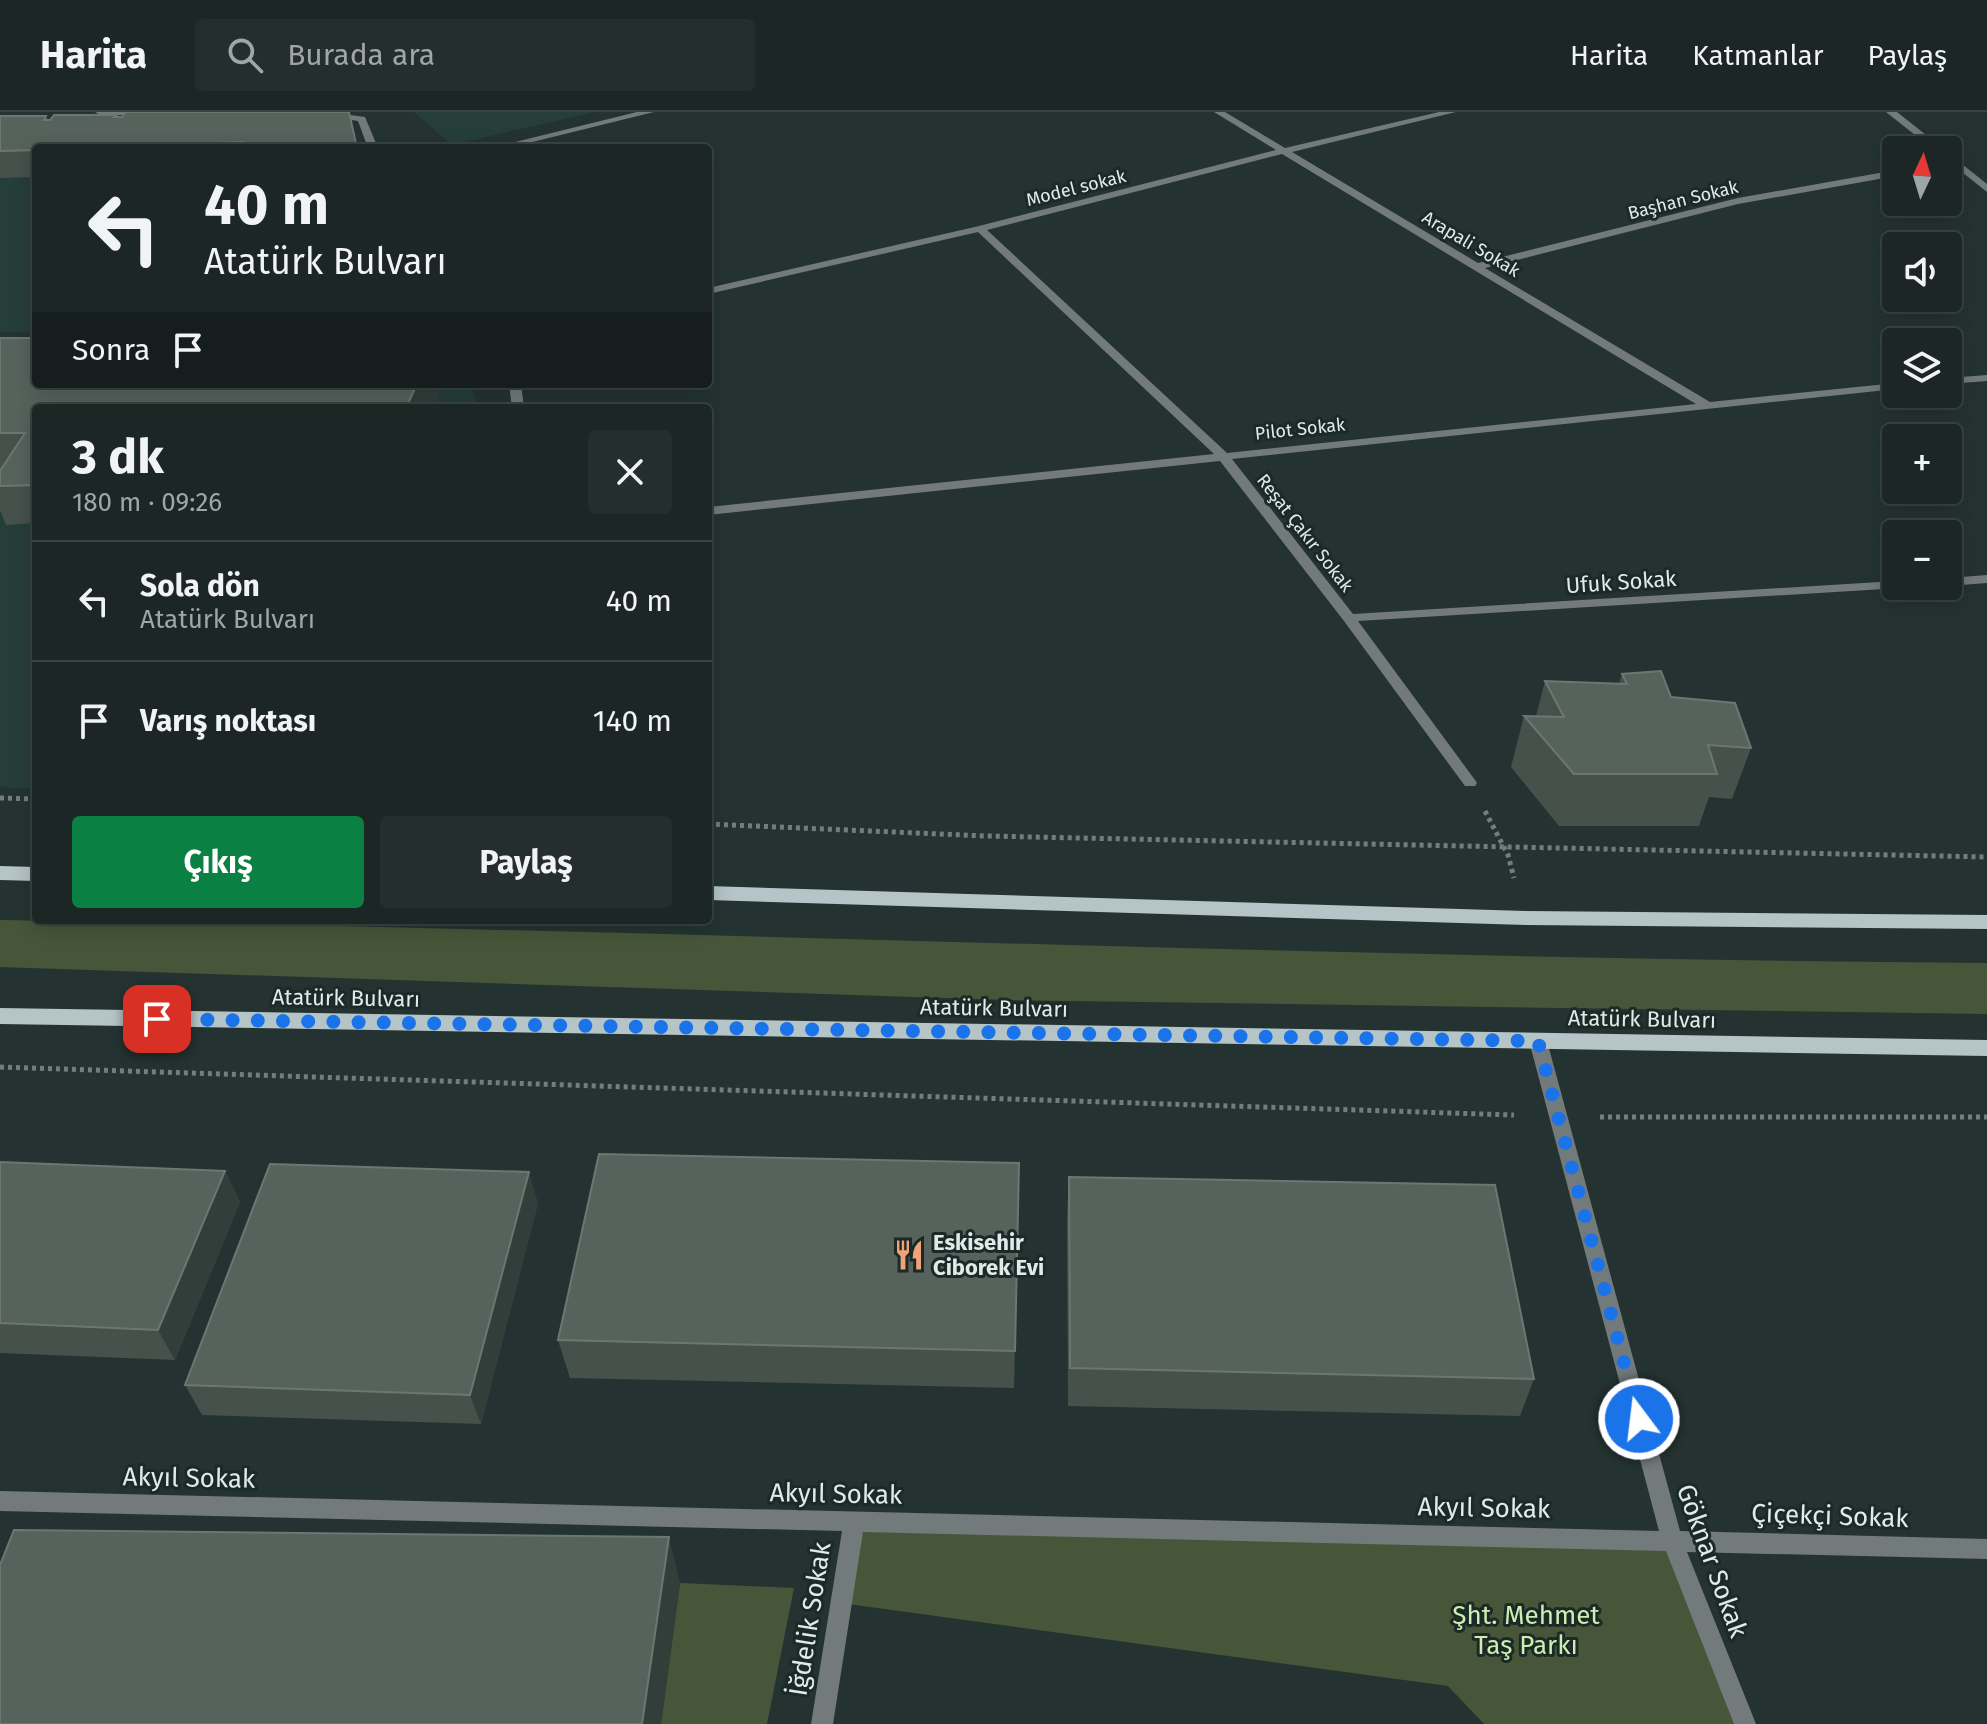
<!DOCTYPE html>
<html lang="tr">
<head>
<meta charset="utf-8">
<style>
	:root { --surface:#1b2625; --page:#242e2d; --text:#f1f3f6; --muted:#a0a5a7; --line:#394342; --accent:#0b8043 }
	body { margin:0; font-family:"Fira Sans",sans-serif; background:var(--page); color:var(--text); height:100vh; display:flex; flex-direction:column; font-size:30px; white-space:nowrap }
	* { box-sizing:border-box; margin:0 }
	p { font-size:26px; color:var(--muted) }
	.icon { flex:none; width:44px; height:44px; fill:none; stroke:currentColor; stroke-width:2; stroke-linecap:round; stroke-linejoin:round }
	.map { position:relative; flex:1; overflow:hidden }
	.details { position:absolute; left:32px; top:292px; width:680px; height:520px; display:flex; flex-direction:column; background:var(--surface); border-radius:8px; box-shadow:0 4px 20px #0003,0 0 0 2px var(--line) }
	.details>* { flex:none }
	.top-card { position:absolute; left:32px; top:32px; width:680px; height:244px; border-radius:8px; box-shadow:0 4px 20px #0003,0 0 0 2px var(--line); background:#1b2625; color:var(--text); overflow:hidden }
	.needle { width:52px; rotate:4deg }
	.tools { position:absolute; left:1882px; top:24px; display:grid; gap:16px }
	.tools a { display:grid; place-items:center; width:80px; height:80px; border-radius:8px; background:var(--surface); box-shadow:0 4px 20px #0003,0 0 0 2px var(--line); font-size:40px }
	.pin { position:absolute; display:grid; place-items:center; width:68px; height:68px; color:#fff; margin:-34px; border-radius:16px; box-shadow:0 4px 12px #0006 }
	.me { position:absolute; width:88px; margin:-44px; rotate:345deg; stroke-linejoin:round; filter:drop-shadow(0 0 6px #0008) }
	.turn { display:flex; align-items:center; gap:28px; height:168px; padding:0 40px; font-size:36px }
	.turn .icon { width:104px; height:104px; stroke-width:2.5 }
	.turn b { display:block; font-size:56px; line-height:68px }
	.then { display:flex; align-items:center; height:76px; padding:0 40px; background:#0003; gap:16px; font-size:30px }
	.round { display:grid; place-items:center; flex:none; width:84px; height:84px; border-radius:8px; background:var(--page) }
	.head { display:flex; align-items:center; justify-content:space-between; height:136px; padding:0 40px }
	h1 { font-size:48px; font-weight:700; line-height:60px }
	.button { display:flex; gap:16px; margin-top:auto; padding:16px 40px }
	.button a { flex:1; height:92px; border-radius:8px; background:var(--accent); color:#fff; font-size:32px; font-weight:700; line-height:92px; text-align:center }
	.button a+a { background:var(--page); color:var(--text) }
	ul { padding:0; list-style:none }
	li { display:flex; align-items:center; gap:24px; height:120px; padding:0 40px; border-top:2px solid var(--line) }
	li div { flex:1 }
	li b { display:block; font-size:30px }
	li em { font-style:normal }
	header { display:flex; align-items:center; gap:48px; box-sizing:border-box; height:112px; padding:0 40px; background:var(--surface); border-bottom:2px solid var(--line) }
	header strong { font-size:38px }
	nav { display:flex; gap:44px; margin-inline-start:auto; font-size:28px }
	.search { width:560px; height:72px; background:var(--page); display:flex; align-items:center; gap:20px; box-sizing:border-box; padding:0 28px; border-radius:8px; color:var(--muted); font-size:30px }
	.map>svg:first-child { display:block }
</style>
</head>
<body>
<header>
<strong>Harita</strong>
<div class="search"><svg class="icon" aria-label="search" viewBox="0 0 24 24"><circle cx="10" cy="10" r="6"/><path d="M15 15l6 6"/></svg>Burada ara</div>
<nav><a>Harita</a><a>Katmanlar</a><a>Paylaş</a></nav>
</header>
<div class="map">
<svg width="1987" height="1612" viewBox="0 0 1987 1612">
	<rect width="100%" height="100%" fill="#243331"/>
	<g fill="#263e3a">
		<path d="M 414,0 L 595,0 L 452,33 Z"/>
		<path d="M 0,17 L 36,36 L 36,221 L 0,220 Z"/>
		<path d="M 0,225 L 36,226 L 36,272 L 472,272 L 476,296 L 36,296 L 36,677 L 0,675 Z"/>
	</g>
	<g fill="#475639">
		<path d="M 0,808 C 662,817 1325,846 1987,851 L 1987,902 L 1007,888 L 0,855 Z"/>
		<path d="M 854,1410 L 1672,1428 L 1745,1612 L 1484,1612 L 1448,1574 L 841,1491 Z"/>
		<path d="M 680,1471 L 794,1476 L 767,1612 L 661,1612 Z"/>
	</g>
	<g fill="none" stroke-linecap="round" stroke-linejoin="round">
		<g stroke="#717e7c" stroke-width="5" stroke-dasharray="4 4" stroke-linecap="butt">
			<path d="M 0,686 L 36,687"/>
			<path d="M 1485,699 L 1508,743 L 1514,766"/>
			<path d="M 708,712 L 986,724 L 1987,745"/>
			<path d="M 0,955 L 1514,1003"/>
			<path d="M 1600,1005 L 1987,1005"/>
		</g>
		<g fill="#737a7b" fill-rule="evenodd">
			<path d="M 95,0 L 151,0 L 146,3 L 100,3 Z"/>
			<path d="M 327,0 L 365,5 L 378,36 L 368,36 L 358,9 L 327,4 Z"/>
			<path d="M 637,0 L 654,0 L 508,36 L 491,36 Z"/>
			<path d="M 1214,0 L 1225,0 L 1285,36 L 1439,0 L 1456,0 L 1292,40 L 1478,151 L 1738,86 L 1896,58 L 1896,64 L 1738,92 L 1485,156 L 1710,290 L 1896,271 L 1896,277 L 1232,347 L 1353,502 L 1896,469 L 1896,474 L 1902,474 L 1901,476 L 1358,509 L 1475,668 L 1477,671 L 1475,674 L 1465,674 L 1344,509 L 1220,349 L 708,403 L 708,395 L 1214,342 L 978,120 L 708,182 L 708,176 L 979,114 L 1276,38 ZM 1282,42 L 1696,292 L 1227,341 L 987,118 Z"/>
			<path d="M 1886,0 L 1897,0 L 1945,38 L 1934,38 Z"/>
			<path d="M 1948,41 L 1987,72 L 1987,80 L 1948,49 Z"/>
			<path d="M 1987,263 L 1987,269 L 1948,272 L 1948,266 Z"/>
			<path d="M 509,272 L 521,272 L 524,296 L 512,296 Z"/>
			<path d="M 1987,463 L 1987,471 L 1948,474 L 1948,466 Z"/>
			<path d="M 1538,923 L 1544,924 L 1547,929 L 1680,1419 L 1987,1427 L 1987,1447 L 1687,1440 L 1756,1612 L 1734,1612 L 1666,1439 L 863,1420 L 833,1612 L 811,1612 L 842,1419 L 0,1399 L 0,1379 L 1659,1419 L 1529,929 L 1532,924 Z"/>
		</g>
		<g fill="#b5c4c7" fill-rule="evenodd">
			<path d="M 0,754 L 36,755 L 36,769 L 0,768 Z"/>
			<path d="M 708,774 L 1526,799 L 1987,803 L 1987,817 L 1526,813 L 708,788 Z"/>
			<path d="M 0,896 L 1987,928 L 1987,944 L 0,912 Z"/>
		</g>
	</g>
	<g fill="#46514b">
		<path d="M 0,4 L 46,4 L 48,8 L 118,5 L 358,36 L 36,36 L 36,65 L 0,66 Z"/>
		<path d="M 0,226 L 36,272 L 443,272 L 432,296 L 36,296 L 36,411 L 6,413 L 0,398 Z"/>
		<path d="M 1622,562 L 1671,585 L 1751,636 L 1732,687 L 1709,685 L 1699,714 L 1559,714 L 1511,655 L 1524,604 L 1536,604 L 1545,569 L 1619,572 Z"/>
		<path d="M 0,1050 L 225,1059 L 240,1090 L 175,1248 L 0,1241 Z"/>
		<path d="M 1019,1051 L 1014,1276 L 570,1266 L 558,1228 Z"/>
		<path d="M 1069,1065 L 1534,1267 L 1520,1304 L 1068,1294 L 1067,1104 Z"/>
		<path d="M 538,1091 L 481,1312 L 202,1303 L 185,1273 Z"/>
	</g>
	<g fill="#313e39">
		<path d="M 417,272 L 443,272 L 432,296 L 406,296 Z"/>
		<path d="M 225,1059 L 240,1090 L 175,1248 L 158,1218 Z"/>
		<path d="M 529,1060 L 538,1091 L 481,1312 L 470,1283 Z"/>
		<path d="M 669,1425 L 680,1471 L 661,1612 L 642,1612 Z"/>
	</g>
	<g fill="#56625c" stroke="#6c7772" stroke-width="2">
		<path d="M 126,0 L 349,0 L 357,36 L 244,36 L 243,30 L 81,36 L 36,36 L 36,38 L 0,39 L 0,4 L 46,4 L 44,8 L 50,8 L 54,3 L 117,3 L 114,5 L 122,5 Z"/>
		<path d="M 0,226 L 36,226 L 36,272 L 417,272 L 406,296 L 36,296 L 36,373 L 0,374 L 0,359 L 25,321 L 0,321 Z"/>
		<path d="M 1661,559 L 1671,585 L 1735,591 L 1751,636 L 1708,633 L 1717,662 L 1574,662 L 1524,604 L 1564,605 L 1545,569 L 1627,572 L 1622,562 Z"/>
		<path d="M 599,1042 L 1019,1051 L 1015,1239 L 558,1228 Z"/>
		<path d="M 0,1050 L 225,1059 L 158,1218 L 0,1211 Z"/>
		<path d="M 270,1052 L 529,1060 L 470,1283 L 185,1273 Z"/>
		<path d="M 1069,1065 L 1495,1073 L 1534,1267 L 1070,1256 Z"/>
		<path d="M 14,1418 L 669,1425 L 642,1612 L 0,1612 L 0,1453 Z"/>
	</g>
	<g fill="none" stroke-linecap="round" stroke-linejoin="round">
		<path stroke="#1a73e8" stroke-width="14" stroke-dasharray="0 25.2" d="M 157,907 L 1538,929 L 1639,1307"/>
	</g>
	<defs>
		<g id="restaurant-bare" transform="scale(2.4)"><path d="M-5-6h1v4h1v-4h1v4h1v-4h1v5L-1.5 .5V6h-2V.5L-5-1ZM5-6V6H3V1.5H1.5Q1.5-4 5-6Z" fill="#f0a278" stroke="#1b2927" stroke-width="2.5" paint-order="stroke"/></g>
	</defs>
	<g fill-rule="evenodd">
		<use href="#restaurant-bare" x="909" y="1143"/>
	</g>
	<g text-anchor="middle" dominant-baseline="central" stroke-width="6" stroke-linejoin="round" paint-order="stroke">
		<g font-size="18" fill="#e1eae8" stroke="#1b2927">
			<text transform="translate(1076 76) rotate(-14)">Model sokak</text>
			<text transform="translate(1683 88) rotate(-14)">Başhan Sokak</text>
			<text transform="translate(1471 132) rotate(31)">Arapali Sokak</text>
			<text transform="translate(1300 317) rotate(-6)">Pilot Sokak</text>
			<text transform="translate(1305 421) rotate(52)">Reşat Çakır Sokak</text>
		</g>
		<g font-size="22" fill="#e1eae8" stroke="#1b2927">
			<text transform="translate(1621 470) rotate(-4)">Ufuk Sokak</text>
			<text transform="translate(346 886) rotate(1)">Atatürk Bulvarı</text>
			<text transform="translate(994 896) rotate(1)">Atatürk Bulvarı</text>
			<text transform="translate(1642 907) rotate(1)">Atatürk Bulvarı</text>
		</g>
		<g font-size="22" font-weight="bold" fill="#e1eae8" stroke="#1b2927" text-anchor="start">
			<text x="933" y="1130">Eskisehir<tspan x="933" dy="25">Ciborek Evi</tspan></text>
		</g>
		<g font-size="26" fill="#e1eae8" stroke="#1b2927">
			<text transform="translate(189 1366) rotate(1)">Akyıl Sokak</text>
			<text transform="translate(836 1382) rotate(1)">Akyıl Sokak</text>
			<text transform="translate(1484 1396) rotate(1)">Akyıl Sokak</text>
			<text transform="translate(1830 1404) rotate(2)">Çiçekçi Sokak</text>
			<text transform="translate(1712 1449) rotate(70)">Göknar Sokak</text>
			<text transform="translate(810 1507) rotate(-81)">İğdelik Sokak</text>
		</g>
		<g font-size="26" fill="#cdeeaf" stroke="#1b2927">
			<text x="1526" y="1503">Şht. Mehmet<tspan x="1526" dy="30">Taş Parkı</tspan></text>
		</g>
	</g>
</svg>
<div class="tools">
<a><svg class="needle" viewBox="-14 -14 28 28"><path d="M0-13l5 13h-10z" fill="#e53935"/><path d="M0 13l5-13h-10z" fill="#a0a5a7"/></svg></a>
<a><svg class="icon" aria-label="sound" viewBox="0 0 24 24"><path d="M4 9h4l5-4v14l-5-4H4zM17 9q2 3 0 6"/></svg></a>
<a><svg class="icon" aria-label="layers" viewBox="0 0 24 24"><path d="M12 4l9 5-9 5-9-5zM3 14l9 5 9-5"/></svg></a>
<a>+</a>
<a>−</a>
</div>
<div class="pin" style="left:157px;top:907px;background:#d93025"><svg class="icon" aria-label="arrive" viewBox="0 0 24 24"><path d="M6 21V4h12l-3 4 3 4H6"/></svg></div>
<svg class="me" style="left:1639px;top:1307px" viewBox="-20 -20 40 40"><circle r="17" fill="#1a73e8" stroke="#fff" stroke-width="3"/><path d="M0-11L8 9 0 5-8 9z" fill="#fff"/></svg>
<div class="top-card">
<div class="turn"><svg class="icon" aria-label="left" viewBox="0 0 24 24"><path d="M17 20v-9H6M10 6l-5 5 5 5"/></svg><div><b>40 m</b>Atatürk Bulvarı</div></div>
<div class="then">Sonra<svg class="icon" aria-label="arrive" viewBox="0 0 24 24"><path d="M6 21V4h12l-3 4 3 4H6"/></svg></div>
</div>
<section class="details">
<div class="head"><div><h1>3 dk</h1><p>180 m · 09:26</p></div><a class="round"><svg class="icon" aria-label="close" viewBox="0 0 24 24"><path d="M6 6l12 12M18 6L6 18"/></svg></a></div>
<ul>
<li><svg class="icon" aria-label="left" viewBox="0 0 24 24"><path d="M17 20v-9H6M10 6l-5 5 5 5"/></svg><div><b>Sola dön</b><p>Atatürk Bulvarı</p></div><em>40 m</em></li>
<li><svg class="icon" aria-label="arrive" viewBox="0 0 24 24"><path d="M6 21V4h12l-3 4 3 4H6"/></svg><div><b>Varış noktası</b></div><em>140 m</em></li>
</ul>
<div class="button"><a>Çıkış</a><a>Paylaş</a></div>
</section>
</div>
</body>
</html>
